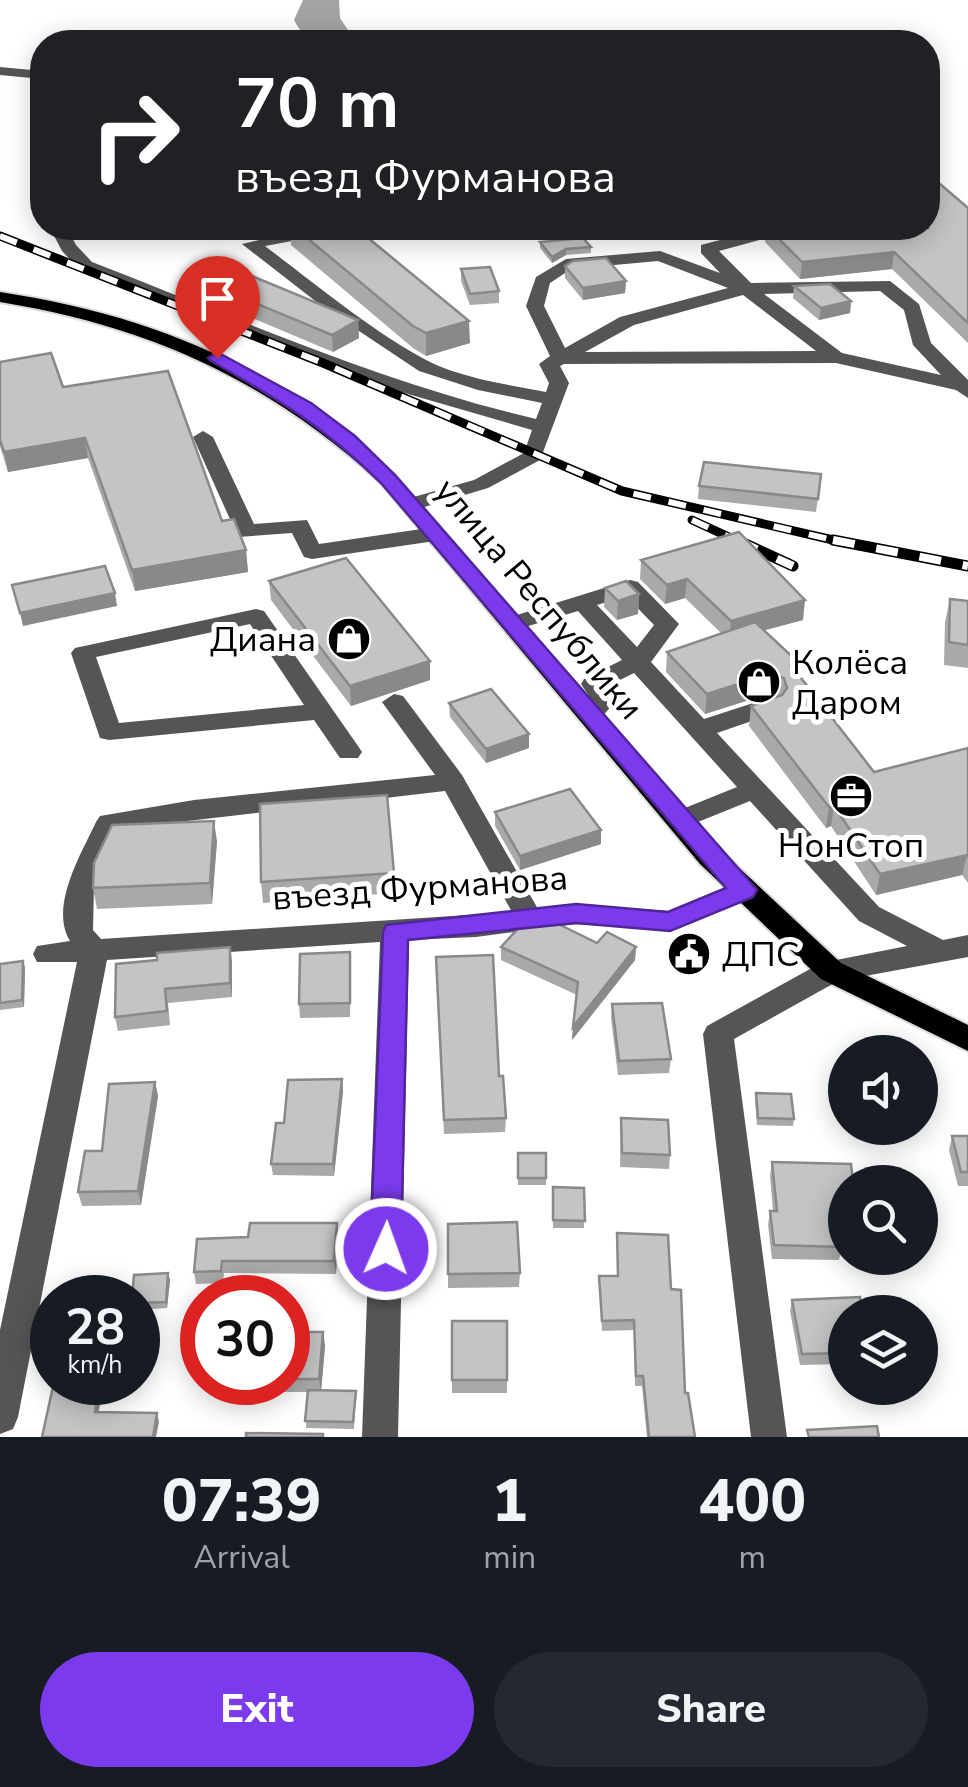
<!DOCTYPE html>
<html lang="en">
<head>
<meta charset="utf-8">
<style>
	:root { --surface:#171b24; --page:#242831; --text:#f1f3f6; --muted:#9ea1a6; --accent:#7c3aed }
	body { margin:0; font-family:"Nunito Sans",sans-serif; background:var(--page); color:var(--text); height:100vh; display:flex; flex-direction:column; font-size:38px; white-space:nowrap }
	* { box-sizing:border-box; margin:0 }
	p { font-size:32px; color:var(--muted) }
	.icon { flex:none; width:55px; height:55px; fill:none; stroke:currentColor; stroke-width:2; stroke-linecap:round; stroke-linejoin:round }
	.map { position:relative; height:1437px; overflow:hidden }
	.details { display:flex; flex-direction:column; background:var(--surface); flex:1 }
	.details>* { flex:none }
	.banner { position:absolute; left:30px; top:30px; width:910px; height:210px; border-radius:40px; box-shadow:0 5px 25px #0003; background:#202124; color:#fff; overflow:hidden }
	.buttons { position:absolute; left:828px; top:1035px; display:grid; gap:20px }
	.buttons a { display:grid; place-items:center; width:110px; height:110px; border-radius:50%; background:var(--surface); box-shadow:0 5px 25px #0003; font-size:50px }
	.speed { position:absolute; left:30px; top:1275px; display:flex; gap:20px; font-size:50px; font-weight:700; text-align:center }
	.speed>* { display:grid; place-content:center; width:130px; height:130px; border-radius:50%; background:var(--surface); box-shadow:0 5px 25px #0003; line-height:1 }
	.speed small { font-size:25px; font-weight:400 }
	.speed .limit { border:15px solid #d22; background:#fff; color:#111 }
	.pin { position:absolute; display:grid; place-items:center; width:85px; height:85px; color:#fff; margin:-102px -42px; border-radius:50% 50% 50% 0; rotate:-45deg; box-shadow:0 0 10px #0007 }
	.pin .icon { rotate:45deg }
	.me { position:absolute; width:110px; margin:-55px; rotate:2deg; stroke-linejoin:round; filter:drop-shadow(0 0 8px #0008) }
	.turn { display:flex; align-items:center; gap:35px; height:210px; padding:0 40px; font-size:45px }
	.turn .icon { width:130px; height:130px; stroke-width:2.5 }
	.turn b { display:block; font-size:70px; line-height:85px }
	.eta { display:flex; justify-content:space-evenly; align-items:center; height:170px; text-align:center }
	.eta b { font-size:60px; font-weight:800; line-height:70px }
	.primary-button { display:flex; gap:20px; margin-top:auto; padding:20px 40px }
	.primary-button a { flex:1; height:115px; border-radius:60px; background:var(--accent); color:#fff; font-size:40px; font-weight:800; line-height:115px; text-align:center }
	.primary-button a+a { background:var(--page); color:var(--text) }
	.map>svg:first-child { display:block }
</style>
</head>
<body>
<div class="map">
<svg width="968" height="1437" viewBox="0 0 968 1437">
	<rect width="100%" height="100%" fill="#fff"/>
	<path fill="#a3a3a3" d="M 303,0 L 339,0 L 340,18 L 356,42 C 325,43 310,50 294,20 Z"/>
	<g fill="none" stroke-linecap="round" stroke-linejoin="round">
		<g stroke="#dbdbdb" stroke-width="4">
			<path id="major" d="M 0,292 C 157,316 276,368 395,475 L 720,850 L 841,963 L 968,1025 L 968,1051 L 821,979 L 700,864 L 381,483 C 266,380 152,327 0,302 Z"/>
		</g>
		<g fill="#555" fill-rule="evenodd">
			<path d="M 0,67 L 42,71 L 42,79 L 0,75 Z"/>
			<path d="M 50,228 L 67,228 L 76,245 L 92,262 C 239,319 383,383 536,419 L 542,403 L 478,390 L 419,371 L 323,307 L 242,244 L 309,228 L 330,228 L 329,234 L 265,246 C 314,283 378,336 432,363 C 467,379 509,385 546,392 L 549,383 L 539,364 L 550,356 L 526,306 L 536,277 L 566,259 L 660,251 L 720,273 L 701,253 L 701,245 L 766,228 L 791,228 L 789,232 L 719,251 L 751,283 L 890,281 L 919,304 L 931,343 L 968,380 L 968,398 L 956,390 L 836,363 L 564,364 L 560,366 L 569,383 L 540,460 L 488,488 L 411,511 L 400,505 L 403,500 L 474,480 L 524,453 L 532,430 L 363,381 L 80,270 L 62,251 ZM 658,261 L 728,288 L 620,317 L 565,348 L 544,306 L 550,283 L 571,269 ZM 880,291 L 904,310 L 913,345 L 941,375 L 842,353 L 764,294 ZM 743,295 L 816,351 L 585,352 L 634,325 Z"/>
			<path d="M 203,431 L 213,437 L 254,524 L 307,520 L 319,544 L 435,527 L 446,534 L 435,541 L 312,559 L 304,557 L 292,533 L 238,537 L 193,437 Z"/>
			<path d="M 630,580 L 638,582 L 679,624 L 651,662 L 704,719 L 769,698 L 778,700 L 781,706 L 778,712 L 717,733 L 879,907 L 943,940 L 968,935 L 968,957 L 838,981 L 734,1039 L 787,1437 L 751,1437 L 703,1034 L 707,1026 L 821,963 L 907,946 L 859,921 L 750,801 L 688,826 L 670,826 L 666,820 L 670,814 L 737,787 L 634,673 L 608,686 L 617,700 L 598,721 L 580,721 L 577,715 L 591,699 L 581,684 L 584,679 L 622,660 L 578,611 L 512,631 L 500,624 L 504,619 ZM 626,596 L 654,625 L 637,647 L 597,605 Z"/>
			<path d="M 256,609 L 264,611 L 358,746 L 362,752 L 358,758 L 340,758 L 314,720 L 109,740 L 100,738 L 71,653 L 75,648 ZM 250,624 L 304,705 L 119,723 L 96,657 Z"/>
			<path d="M 394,694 L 403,696 L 462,775 L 538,909 L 576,904 L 669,911 L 744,880 L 754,883 L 758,890 L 754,897 L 671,931 L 576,924 L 476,937 L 409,940 L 398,1437 L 362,1437 L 380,942 L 107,960 L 18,1417 L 13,1429 L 0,1434 L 0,1330 L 77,962 L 37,962 L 33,954 L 37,946 L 70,941 C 49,907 81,854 96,822 L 100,816 L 194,800 L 435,775 L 382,702 ZM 445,791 L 512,912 L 101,939 L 93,930 L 94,884 L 119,829 Z"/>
		</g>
		<use href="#major" fill="#000" fill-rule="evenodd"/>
		<g stroke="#000" stroke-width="8">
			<path id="rail-far2" d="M 0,236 L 6,238"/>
		</g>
		<g stroke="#000" stroke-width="9">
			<g id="rail-far1">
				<path d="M 0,236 L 323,363 L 622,491 L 846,543"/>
				<path d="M 692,520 L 742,543"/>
			</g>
		</g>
		<g stroke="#000" stroke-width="11">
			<g id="rail">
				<path d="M 737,540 L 793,566"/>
				<path d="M 833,540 L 968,566"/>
			</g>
		</g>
		<use href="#rail-far2" stroke="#fff" stroke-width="5" stroke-dasharray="14" stroke-linecap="butt"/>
		<use href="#rail-far1" stroke="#fff" stroke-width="6" stroke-dasharray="18" stroke-linecap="butt"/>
		<use href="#rail" stroke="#fff" stroke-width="8" stroke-dasharray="22" stroke-linecap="butt"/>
	</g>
	<g fill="#a9a9a9">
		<path d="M 968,208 L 968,343 L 892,269 L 800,279 L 765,242 L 766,228 L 928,228 Z"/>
		<path d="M 271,228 L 356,228 L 470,343 L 426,356 L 413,348 L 291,245 L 290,228 L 276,232 Z"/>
		<path d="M 540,242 L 591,247 L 591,253 L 566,255 L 552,263 L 540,248 Z"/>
		<path d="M 565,266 L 626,281 L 625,293 L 583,300 L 565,278 Z"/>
		<path d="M 461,269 L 499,291 L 499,303 L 470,305 L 461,281 Z"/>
		<path d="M 200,280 L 358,320 L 359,338 L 333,352 L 202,297 Z"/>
		<path d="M 794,286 L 851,301 L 850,313 L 819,320 L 793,298 Z"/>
		<path d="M 0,362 L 63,387 L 222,521 L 246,550 L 248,572 L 135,591 L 88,458 L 8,472 L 0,446 Z"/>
		<path d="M 821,474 L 816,512 L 698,499 L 699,486 Z"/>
		<path d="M 641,560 L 803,620 L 764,630 L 874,772 L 968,748 L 968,883 L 962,875 L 876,895 L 831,826 L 826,828 L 749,726 L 751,706 L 777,697 L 768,694 L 705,714 L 666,672 L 667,652 L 722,634 L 685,598 L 665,604 L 640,579 Z"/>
		<path d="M 269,581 L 430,680 L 351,706 L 271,600 Z"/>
		<path d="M 605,588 L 639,594 L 638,614 L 617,620 L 604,607 Z"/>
		<path d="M 950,599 L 968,601 L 968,668 L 944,665 L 945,622 Z"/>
		<path d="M 449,703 L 529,748 L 486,763 L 450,717 Z"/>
		<path d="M 495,812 L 601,830 L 601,844 L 520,870 L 495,826 Z"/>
		<path d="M 217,841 L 212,904 L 97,909 L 93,888 Z"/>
		<path d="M 394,873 L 395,893 L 263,903 L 261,882 Z"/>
		<path d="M 597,943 L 636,947 L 635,960 L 572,1040 L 577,995 L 501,960 L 501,947 Z"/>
		<path d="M 436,957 L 499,1076 L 506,1118 L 505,1132 L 444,1134 Z"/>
		<path d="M 23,961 L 25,968 L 24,1007 L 0,1010 L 0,964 Z"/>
		<path d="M 232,961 L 232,997 L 168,1003 L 170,1025 L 118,1031 L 115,1017 L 116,964 Z"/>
		<path d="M 351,966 L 350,1017 L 300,1018 L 299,1004 Z"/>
		<path d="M 612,1004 L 671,1059 L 669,1073 L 618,1075 L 611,1018 Z"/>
		<path d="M 155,1082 L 158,1096 L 141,1205 L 82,1206 L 78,1192 Z"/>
		<path d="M 343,1091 L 334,1176 L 273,1175 L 271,1164 L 284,1123 Z"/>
		<path d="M 756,1093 L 794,1119 L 793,1126 L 757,1125 L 755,1100 Z"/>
		<path d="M 621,1118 L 670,1155 L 669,1169 L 620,1167 Z"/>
		<path d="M 952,1136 L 968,1136 L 968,1186 L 958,1186 L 949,1150 Z"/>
		<rect x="518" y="1153" width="28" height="32"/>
		<path d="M 772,1162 L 845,1182 L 845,1219 L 838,1218 L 842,1247 L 839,1260 L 772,1259 L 768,1225 L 770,1211 L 773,1211 L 770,1176 Z"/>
		<path d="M 553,1187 L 584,1188 L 584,1228 L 553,1228 Z"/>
		<path d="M 448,1224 L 520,1273 L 519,1287 L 448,1288 Z"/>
		<path d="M 617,1233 L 671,1289 L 685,1393 L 695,1437 L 647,1437 L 642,1386 L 635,1386 L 634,1330 L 602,1331 L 599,1276 L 617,1276 Z"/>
		<path d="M 338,1236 L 336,1274 L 224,1273 L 223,1283 L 196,1284 L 194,1272 L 248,1237 Z"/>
		<path d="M 168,1273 L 170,1280 L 167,1308 L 138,1310 L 138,1298 Z"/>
		<path d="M 792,1300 L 845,1312 L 845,1364 L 800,1365 L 790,1311 Z"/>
		<rect x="452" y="1321" width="55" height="72"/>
		<path d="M 288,1332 L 323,1332 L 325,1346 L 321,1390 L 356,1391 L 354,1429 L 306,1428 L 307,1392 L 274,1392 L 273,1382 L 288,1382 Z"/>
	</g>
	<g fill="#898989">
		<path d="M 219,228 L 244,228 L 244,235 L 220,238 Z"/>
		<path d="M 276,228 L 290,228 L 276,232 Z"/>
		<path d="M 566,249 L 566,255 L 552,263 L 552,257 Z"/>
		<path d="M 894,252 L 892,269 L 800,279 L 802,262 Z"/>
		<path d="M 626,281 L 625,293 L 583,300 L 583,288 Z"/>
		<path d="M 851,301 L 850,313 L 819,320 L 821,308 Z"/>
		<path d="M 358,320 L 359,338 L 333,352 L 332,335 Z"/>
		<path d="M 469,321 L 470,343 L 426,356 L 426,333 Z"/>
		<path d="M 85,438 L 88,458 L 8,472 L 4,452 Z"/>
		<path d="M 246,550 L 248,572 L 135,591 L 132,570 Z"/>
		<path d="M 687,579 L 685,598 L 665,604 L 667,585 Z"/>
		<path d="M 115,593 L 117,606 L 23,626 L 20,613 Z"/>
		<path d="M 639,594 L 638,614 L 617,620 L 618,601 Z"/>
		<path d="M 805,600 L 803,620 L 729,640 L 731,621 Z"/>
		<path d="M 430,661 L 430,680 L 351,706 L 350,686 Z"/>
		<path d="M 770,674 L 768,694 L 705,714 L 707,694 Z"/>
		<path d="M 529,734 L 529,748 L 486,763 L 486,749 Z"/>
		<path d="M 834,806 L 831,826 L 826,828 L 829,807 Z"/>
		<path d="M 214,821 L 217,841 L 212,904 L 210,883 Z"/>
		<path d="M 601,830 L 601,844 L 520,870 L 520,856 Z"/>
		<path d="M 967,855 L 962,875 L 876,895 L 880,874 Z"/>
		<path d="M 230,947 L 232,961 L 232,997 L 230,983 Z"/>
		<path d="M 636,947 L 635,960 L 572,1040 L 573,1027 Z"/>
		<path d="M 23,961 L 25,968 L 24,1007 L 22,1000 Z"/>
		<path d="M 342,1079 L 343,1091 L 334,1176 L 333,1164 Z"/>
		<path d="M 155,1082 L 158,1096 L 141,1205 L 138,1191 Z"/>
		<path d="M 337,1223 L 338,1236 L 336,1274 L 334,1261 Z"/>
		<path d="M 168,1273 L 170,1280 L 167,1308 L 166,1302 Z"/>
		<path d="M 141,1314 L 143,1323 L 138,1360 L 138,1338 Z"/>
		<path d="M 323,1332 L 325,1346 L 321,1392 L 319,1379 Z"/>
		<path d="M 100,1382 L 104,1382 L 97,1421 L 95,1412 Z"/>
		<path d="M 157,1413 L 159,1422 L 156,1437 L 153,1437 Z"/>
	</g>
	<g fill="#c4c4c4" stroke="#898989" stroke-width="2.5">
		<path d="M 940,184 L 968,208 L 968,323 L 894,252 L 802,262 L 768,228 L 928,228 L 928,186 Z"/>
		<path d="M 295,228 L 356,228 L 469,321 L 426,333 L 413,326 Z"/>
		<path d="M 583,238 L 591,247 L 566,249 L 552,257 L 540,242 Z"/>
		<path d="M 606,258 L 626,281 L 583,288 L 565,266 L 573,261 Z"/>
		<path d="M 228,266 L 358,320 L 332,335 L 200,280 Z"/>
		<path d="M 490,267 L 499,291 L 470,294 L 461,269 Z"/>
		<path d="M 830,284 L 851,301 L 821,308 L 794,286 Z"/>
		<path d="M 51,353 L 63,387 L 168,371 L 222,521 L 234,519 L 246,550 L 132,570 L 85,438 L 4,452 L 0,440 L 0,362 Z"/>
		<path d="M 704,462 L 821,474 L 818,499 L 699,486 Z"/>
		<path d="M 739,532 L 805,600 L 731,621 L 687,579 L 667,585 L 641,560 Z"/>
		<path d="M 346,558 L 430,661 L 350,686 L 269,581 Z"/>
		<path d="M 105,566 L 115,593 L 20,613 L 12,585 Z"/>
		<path d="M 626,581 L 639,594 L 618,601 L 605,588 Z"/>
		<path d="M 950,599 L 968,601 L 968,645 L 949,642 Z"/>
		<path d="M 755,622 L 798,662 L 791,665 L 874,772 L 968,748 L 968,856 L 967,855 L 880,874 L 834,806 L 829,807 L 751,706 L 782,695 L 787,688 L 784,678 L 770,674 L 707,694 L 667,652 Z"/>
		<path d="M 491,689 L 529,734 L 486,749 L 449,703 Z"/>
		<path d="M 570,789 L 601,830 L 520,856 L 495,812 Z"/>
		<path d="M 387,795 L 394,873 L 261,882 L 260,804 Z"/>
		<path d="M 214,821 L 210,883 L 93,888 L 94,863 L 112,825 Z"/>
		<path d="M 546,918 L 597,943 L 607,932 L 636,947 L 573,1027 L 578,982 L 501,947 L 525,921 Z"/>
		<path d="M 230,947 L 230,983 L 165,989 L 167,1011 L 115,1017 L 116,964 L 157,960 L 157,953 Z"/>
		<path d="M 350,952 L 350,1003 L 299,1004 L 300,954 Z"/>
		<path d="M 493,955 L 499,1076 L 503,1076 L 506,1118 L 444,1120 L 436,957 Z"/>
		<path d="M 23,961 L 22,1000 L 0,1003 L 0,964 Z"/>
		<path d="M 662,1003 L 671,1059 L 619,1061 L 612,1004 Z"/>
		<path d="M 342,1079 L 333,1164 L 271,1164 L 276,1123 L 284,1123 L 288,1080 Z"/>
		<path d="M 155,1082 L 138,1191 L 78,1192 L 85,1151 L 102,1151 L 109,1084 Z"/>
		<path d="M 756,1093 L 791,1094 L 794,1119 L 758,1118 Z"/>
		<path d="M 621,1118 L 668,1120 L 670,1155 L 622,1153 Z"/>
		<path d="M 952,1136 L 968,1136 L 968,1172 L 961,1172 Z"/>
		<rect x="518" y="1153" width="28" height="25"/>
		<path d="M 772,1162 L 851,1164 L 853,1182 L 845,1182 L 845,1205 L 836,1204 L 842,1247 L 774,1245 L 770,1211 L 777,1211 Z"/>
		<path d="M 553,1187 L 584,1188 L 585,1221 L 553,1220 Z"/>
		<path d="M 517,1222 L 520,1273 L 448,1274 L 448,1224 Z"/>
		<path d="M 250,1223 L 337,1223 L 334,1261 L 222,1261 L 221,1271 L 194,1272 L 197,1239 L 248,1237 Z"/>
		<path d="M 617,1233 L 668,1235 L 671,1289 L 681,1290 L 685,1393 L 688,1393 L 695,1437 L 649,1437 L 643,1376 L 636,1376 L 634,1320 L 602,1321 L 599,1276 L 618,1276 Z"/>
		<path d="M 168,1273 L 166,1302 L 138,1303 L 138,1298 L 132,1298 L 134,1275 Z"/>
		<path d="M 860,1297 L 863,1312 L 845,1312 L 845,1353 L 802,1354 L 792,1300 Z"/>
		<path d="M 141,1314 L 138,1338 L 138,1315 Z"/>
		<rect x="452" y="1321" width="55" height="59"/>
		<path d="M 288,1332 L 323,1332 L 319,1379 L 288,1379 Z"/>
		<path d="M 52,1334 L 52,1355 L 48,1354 Z"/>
		<path d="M 54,1382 L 100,1382 L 95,1412 L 157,1413 L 153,1437 L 42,1437 Z"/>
		<path d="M 308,1390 L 356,1391 L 353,1422 L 305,1421 Z"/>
		<path d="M 877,1426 L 879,1437 L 809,1437 L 807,1430 Z"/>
		<path d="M 246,1433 L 323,1434 L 323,1437 L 246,1437 Z"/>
	</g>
	<path fill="#7c3aed" stroke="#51269a" stroke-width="2.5" d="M 217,352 L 311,403 L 355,436 L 395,475 L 757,890 L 753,897 L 670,931 L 576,923 L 408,940 L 401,1249 L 397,1258 L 386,1262 L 375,1258 L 370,1249 L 383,932 L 386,925 L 576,904 L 668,912 L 726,888 L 381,483 C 324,427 280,400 211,361 L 208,358 Z"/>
	<defs>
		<g id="shop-disc" transform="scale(2.25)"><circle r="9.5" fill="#000" stroke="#fff"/><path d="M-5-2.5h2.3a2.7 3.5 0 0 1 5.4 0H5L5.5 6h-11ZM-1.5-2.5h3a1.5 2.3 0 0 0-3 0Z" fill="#fff"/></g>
		<g id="office-disc" transform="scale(2.25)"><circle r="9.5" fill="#000" stroke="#fff"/><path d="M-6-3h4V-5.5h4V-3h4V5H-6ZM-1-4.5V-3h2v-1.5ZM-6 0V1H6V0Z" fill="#fff"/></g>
		<g id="civic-disc" transform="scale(2.25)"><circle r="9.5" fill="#000" stroke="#fff"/><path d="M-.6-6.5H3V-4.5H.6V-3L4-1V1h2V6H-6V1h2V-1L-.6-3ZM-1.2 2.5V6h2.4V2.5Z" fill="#fff"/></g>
	</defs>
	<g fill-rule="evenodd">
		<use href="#shop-disc" x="349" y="639"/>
		<use href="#shop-disc" x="759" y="682"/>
		<use href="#office-disc" x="851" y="796"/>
		<use href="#civic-disc" x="689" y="954"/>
	</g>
	<g text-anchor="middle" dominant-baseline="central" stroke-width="10" stroke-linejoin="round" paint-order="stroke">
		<g font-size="35" fill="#000" stroke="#fff">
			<text transform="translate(539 599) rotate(50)">улица Республики</text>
			<text transform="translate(420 888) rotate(-4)">въезд Фурманова</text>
		</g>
		<g font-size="35" fill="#000" stroke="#fff" text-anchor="start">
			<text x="316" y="639" text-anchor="end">Диана</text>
			<text x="792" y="662">Колёса<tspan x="792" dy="40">Даром</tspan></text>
			<text x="851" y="845" text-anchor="middle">НонСтоп</text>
			<text x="722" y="954">ДПС</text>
		</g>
	</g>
</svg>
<div class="buttons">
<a><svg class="icon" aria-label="sound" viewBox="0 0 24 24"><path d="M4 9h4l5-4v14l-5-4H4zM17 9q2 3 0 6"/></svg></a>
<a><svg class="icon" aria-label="search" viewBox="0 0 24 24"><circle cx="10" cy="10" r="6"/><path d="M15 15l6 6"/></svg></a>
<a><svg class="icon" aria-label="layers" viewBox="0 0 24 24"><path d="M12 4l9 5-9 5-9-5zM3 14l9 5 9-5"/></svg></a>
</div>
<div class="speed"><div>28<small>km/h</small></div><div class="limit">30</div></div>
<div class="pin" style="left:217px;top:358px;background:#d93025"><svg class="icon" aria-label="arrive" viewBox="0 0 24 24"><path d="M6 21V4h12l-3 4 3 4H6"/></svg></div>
<svg class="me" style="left:386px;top:1249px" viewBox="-20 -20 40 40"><circle r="17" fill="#7c3aed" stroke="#fff" stroke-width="3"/><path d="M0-11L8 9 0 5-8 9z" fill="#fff"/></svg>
<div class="banner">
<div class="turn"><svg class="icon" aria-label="right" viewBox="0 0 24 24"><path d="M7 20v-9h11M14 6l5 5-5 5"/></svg><div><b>70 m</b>въезд Фурманова</div></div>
</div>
</div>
<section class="details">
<div class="eta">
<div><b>07:39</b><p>Arrival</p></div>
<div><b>1</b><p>min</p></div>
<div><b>400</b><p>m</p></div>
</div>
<div class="primary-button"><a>Exit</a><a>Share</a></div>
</section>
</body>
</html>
